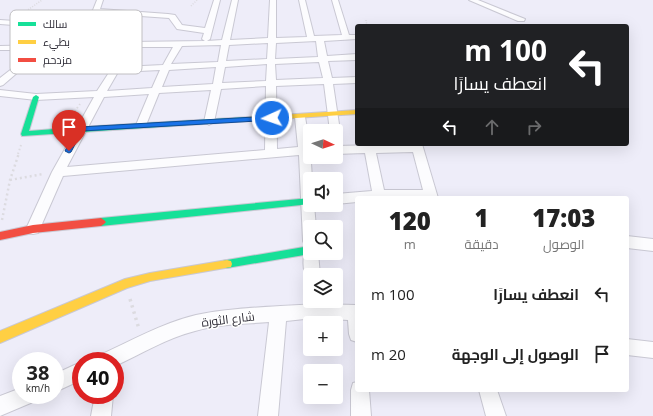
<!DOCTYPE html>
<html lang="ar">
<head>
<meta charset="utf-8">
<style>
	:root { --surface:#fff; --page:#f2f2f2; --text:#222; --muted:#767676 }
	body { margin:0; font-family:"Open Sans",Cairo,sans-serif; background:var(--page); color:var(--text); direction:rtl; height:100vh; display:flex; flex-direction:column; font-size:15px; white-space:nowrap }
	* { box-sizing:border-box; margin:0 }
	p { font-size:13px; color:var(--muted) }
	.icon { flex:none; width:22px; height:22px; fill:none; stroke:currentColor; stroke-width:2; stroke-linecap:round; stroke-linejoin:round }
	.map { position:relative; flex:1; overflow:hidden; direction:ltr }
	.sheet { position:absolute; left:355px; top:196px; width:274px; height:196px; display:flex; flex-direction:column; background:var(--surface); border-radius:4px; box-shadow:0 4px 16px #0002; direction:rtl }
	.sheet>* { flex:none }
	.hud { position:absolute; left:355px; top:24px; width:274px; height:122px; border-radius:4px; box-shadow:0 4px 16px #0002; direction:rtl; background:#202124; color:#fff; overflow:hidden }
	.needle { width:26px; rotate:94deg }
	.controls { position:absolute; left:303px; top:124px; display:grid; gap:8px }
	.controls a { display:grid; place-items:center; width:40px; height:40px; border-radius:4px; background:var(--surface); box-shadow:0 4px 16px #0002; font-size:20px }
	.speed { position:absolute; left:12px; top:352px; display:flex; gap:8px; font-size:20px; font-weight:700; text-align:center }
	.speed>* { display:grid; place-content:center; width:52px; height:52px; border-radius:50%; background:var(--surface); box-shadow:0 4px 16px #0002; line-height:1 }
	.speed small { font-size:10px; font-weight:400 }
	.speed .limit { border:6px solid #d22; background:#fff; color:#111 }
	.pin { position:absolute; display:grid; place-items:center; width:34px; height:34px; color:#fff; margin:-41px -17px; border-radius:50% 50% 50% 0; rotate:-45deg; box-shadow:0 0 4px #0007 }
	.pin .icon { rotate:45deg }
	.me { position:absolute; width:44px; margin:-22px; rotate:267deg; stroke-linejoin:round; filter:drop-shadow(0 0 3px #0008) }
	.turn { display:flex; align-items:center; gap:14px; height:84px; padding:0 16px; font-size:18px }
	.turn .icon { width:52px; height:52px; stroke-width:2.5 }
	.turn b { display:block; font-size:28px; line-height:34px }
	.lanes { display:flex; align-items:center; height:38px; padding:0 16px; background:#0003; justify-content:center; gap:20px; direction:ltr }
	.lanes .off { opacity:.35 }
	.eta { display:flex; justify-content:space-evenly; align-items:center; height:68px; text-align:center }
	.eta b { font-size:24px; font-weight:800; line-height:28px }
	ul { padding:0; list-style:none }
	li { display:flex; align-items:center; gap:12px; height:60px; padding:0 16px }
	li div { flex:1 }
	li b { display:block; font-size:15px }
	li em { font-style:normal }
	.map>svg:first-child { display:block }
</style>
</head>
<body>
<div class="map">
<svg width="653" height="416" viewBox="0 0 653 416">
	<rect width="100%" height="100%" fill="#eeedf9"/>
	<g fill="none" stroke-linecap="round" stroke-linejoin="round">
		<g stroke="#c9c8d3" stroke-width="2">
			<g id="street">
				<path d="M 97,0 L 103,0 L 100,9 L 168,14 L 175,15 L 182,25 L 205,28 L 214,0 L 220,0 L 210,39 L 207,41 L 222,40 L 232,0 L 238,0 L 230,40 L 268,38 L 270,0 L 276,0 L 276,38 L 307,37 L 299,0 L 305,0 L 314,36 L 342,35 L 332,0 L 338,0 L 349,35 L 357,35 L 357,39 L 324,41 L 327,56 L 357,54 L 357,60 L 328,61 L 332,78 L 357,77 L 357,83 L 333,84 L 340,131 L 339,133 L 336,134 L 336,131 L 330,131 L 324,84 L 276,86 L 277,149 L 298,147 L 295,117 L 300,114 L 305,117 L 310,146 L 312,179 L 310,179 L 310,205 L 314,205 L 316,227 L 310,227 L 310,247 L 305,245 L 303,241 L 299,155 L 63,176 L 38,233 L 33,234 L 28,233 L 26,229 L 52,172 L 94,97 L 36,100 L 0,96 L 0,90 L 36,94 L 97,91 L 110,71 L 110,70 L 128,47 L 56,43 L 32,60 L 3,85 L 0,86 L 0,78 L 36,50 L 0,50 L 0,46 L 44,45 L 68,29 L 0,24 L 0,20 L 74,25 L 93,10 ZM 98,13 L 169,18 L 177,29 L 204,33 L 202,39 L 205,41 L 129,42 L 62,39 L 92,20 ZM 316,41 L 318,57 L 275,59 L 276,43 ZM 268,43 L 267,59 L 226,61 L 229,45 ZM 221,45 L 218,62 L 171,64 L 182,46 ZM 136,47 L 173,47 L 163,65 L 122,67 ZM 319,62 L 323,78 L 276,80 L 275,64 ZM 267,64 L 266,81 L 222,83 L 225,67 ZM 216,67 L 213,84 L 162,87 L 169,70 ZM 160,70 L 152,88 L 107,91 L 118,72 ZM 266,86 L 265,150 L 67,167 L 104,97 L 149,94 L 136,125 L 141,128 L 146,125 L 159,93 L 211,90 L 204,122 L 209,125 L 214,122 L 221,89 Z"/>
				<path d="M 469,0 L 478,0 L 525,19 L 524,21 L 518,21 Z"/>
				<path d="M 422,144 L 438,198 L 357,198 L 357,202 L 336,204 L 336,194 L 372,191 L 365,153 L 336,154 L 336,146 ZM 413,152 L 423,190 L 384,190 L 376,153 Z"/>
				<path d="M 627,236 L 653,239 L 653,251 L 627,248 Z"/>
				<path d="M 310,248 L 310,253 L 318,253 L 320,275 L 310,275 L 310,281 L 307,280 C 303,272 302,257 306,249 Z"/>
				<path d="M 314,304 L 357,305 L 357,342 L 351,340 L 349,334 L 348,320 L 314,318 L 286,321 L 278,416 L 258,416 L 269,322 C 245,324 218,324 195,331 C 167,338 141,354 115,366 L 115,361 L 97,361 L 100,355 C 131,341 162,323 196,315 C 233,307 276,307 314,304 Z"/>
				<path d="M 627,339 L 653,342 L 653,358 L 627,355 Z"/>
				<path d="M 81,362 L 81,380 L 55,392 L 55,374 Z"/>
				<path d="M 357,382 L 357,390 L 369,390 L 371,416 L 351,416 L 351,390 L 353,383 Z"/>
				<path d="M 21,388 L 21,395 L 35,395 L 33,402 L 0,416 L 0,396 Z"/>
				<path d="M 479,390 L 497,390 L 506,416 L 486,416 Z"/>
				<path d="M 95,395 L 113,395 L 111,416 L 91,416 Z"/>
			</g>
		</g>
		<g stroke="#c9c8d3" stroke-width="2">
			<g id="fast">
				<path d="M 36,95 L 39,97 L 29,131 L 80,127 L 249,117 L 253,119 L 249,121 L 22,136 L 21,134 L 33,97 Z"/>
				<path d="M 310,198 L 310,204 L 101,226 L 98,224 L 96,222 L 98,220 L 101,218 Z"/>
				<path d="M 310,246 L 310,253 L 313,253 L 310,254 L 227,268 L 223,267 L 222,264 L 223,261 L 227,260 Z"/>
			</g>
		</g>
		<g stroke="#c9c8d3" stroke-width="2">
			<g id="slow">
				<path d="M 357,110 L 357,114 L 249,121 L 245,119 L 249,117 Z"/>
				<path d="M 227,260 L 231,261 L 232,264 L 231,267 L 150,281 L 127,288 L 0,343 L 0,331 L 125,279 L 150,273 Z"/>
			</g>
		</g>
		<g stroke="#c9c8d3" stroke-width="2">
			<path id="jam" d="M 101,218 L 104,220 L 106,222 L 104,224 L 101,226 L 33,233 L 0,240 L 0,232 L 33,225 Z"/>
		</g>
		<g stroke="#dcdbe0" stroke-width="1.5" stroke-dasharray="1 1.5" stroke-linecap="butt">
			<path d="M 191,6 L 197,0"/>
			<path d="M 22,14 L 42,0"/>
			<path d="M 366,20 L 367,26"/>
		</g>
		<g stroke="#dcdbe0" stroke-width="2" stroke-dasharray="1.5 2.5" stroke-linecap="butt">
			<path d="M 70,118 L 80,104"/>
			<path d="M 18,154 L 21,145"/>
		</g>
		<g stroke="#dcdbe0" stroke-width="2.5" stroke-dasharray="2 3" stroke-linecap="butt">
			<path d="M 10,180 L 43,174"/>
			<path d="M 2,220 L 10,180 L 19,153"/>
		</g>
		<path stroke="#dcdbe0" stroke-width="3.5" stroke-dasharray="2.5 4" stroke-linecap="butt" d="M 130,299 L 139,329"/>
		<use href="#street" fill="#fcfcfe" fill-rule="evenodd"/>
		<use href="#fast" fill="#16e098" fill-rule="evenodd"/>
		<use href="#slow" fill="#ffcf43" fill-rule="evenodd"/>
		<use href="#jam" fill="#f24e42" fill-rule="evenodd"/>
	</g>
	<path fill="#1a73e8" stroke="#114b97" d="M 272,116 L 275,117 L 275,120 L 82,131 L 71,152 L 69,153 L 65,151 L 76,129 L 80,127 Z"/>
	<g text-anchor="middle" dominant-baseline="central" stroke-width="3" stroke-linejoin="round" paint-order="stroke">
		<g font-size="12" fill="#2c2a35" stroke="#fff">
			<text transform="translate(228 319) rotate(-7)">شارع الثورة</text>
		</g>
	</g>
	<rect x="10" y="10" width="132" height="64" rx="6" fill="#fff" stroke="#c0bfc2" stroke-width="1"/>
	<rect x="18" y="22" width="18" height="4" fill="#16e098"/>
	<rect x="18" y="40" width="18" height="4" fill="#ffcf43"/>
	<rect x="18" y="58" width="18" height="4" fill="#f24e42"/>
	<g font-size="11" fill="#2c2a35">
		<text x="43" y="28">سالك</text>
		<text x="43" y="46">بطيء</text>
		<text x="43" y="64">مزدحم</text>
	</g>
</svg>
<div class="controls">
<a><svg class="needle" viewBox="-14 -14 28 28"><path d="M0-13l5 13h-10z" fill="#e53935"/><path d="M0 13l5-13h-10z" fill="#767676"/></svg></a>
<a><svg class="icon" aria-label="sound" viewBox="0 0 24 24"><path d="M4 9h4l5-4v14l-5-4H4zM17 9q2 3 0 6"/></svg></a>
<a><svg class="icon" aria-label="search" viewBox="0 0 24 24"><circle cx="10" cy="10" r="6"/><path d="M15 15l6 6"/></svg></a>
<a><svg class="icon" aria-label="layers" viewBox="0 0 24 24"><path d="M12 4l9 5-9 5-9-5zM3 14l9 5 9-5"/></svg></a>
<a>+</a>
<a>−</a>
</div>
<div class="speed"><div>38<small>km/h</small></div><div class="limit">40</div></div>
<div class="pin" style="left:69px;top:151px;background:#d93025"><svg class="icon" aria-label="arrive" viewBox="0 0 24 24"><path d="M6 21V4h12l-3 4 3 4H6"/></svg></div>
<svg class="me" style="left:272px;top:118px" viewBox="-20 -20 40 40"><circle r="17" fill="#1a73e8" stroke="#fff" stroke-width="3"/><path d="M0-11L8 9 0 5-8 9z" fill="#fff"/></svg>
<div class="hud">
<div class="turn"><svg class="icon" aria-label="left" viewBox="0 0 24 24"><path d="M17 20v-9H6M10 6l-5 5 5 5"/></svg><div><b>100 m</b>انعطف يسارًا</div></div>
<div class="lanes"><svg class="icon" aria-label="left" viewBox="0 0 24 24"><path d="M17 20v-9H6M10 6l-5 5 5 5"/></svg><svg class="icon off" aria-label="ahead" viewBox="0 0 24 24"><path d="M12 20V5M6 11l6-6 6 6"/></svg><svg class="icon off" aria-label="right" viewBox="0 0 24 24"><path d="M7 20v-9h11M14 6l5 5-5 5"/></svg></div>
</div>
<section class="sheet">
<div class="eta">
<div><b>17:03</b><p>الوصول</p></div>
<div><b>1</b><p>دقيقة</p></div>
<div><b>120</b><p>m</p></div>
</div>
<ul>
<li><svg class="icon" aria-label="left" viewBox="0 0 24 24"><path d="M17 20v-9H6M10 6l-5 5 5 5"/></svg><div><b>انعطف يسارًا</b></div><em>100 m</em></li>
<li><svg class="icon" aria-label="arrive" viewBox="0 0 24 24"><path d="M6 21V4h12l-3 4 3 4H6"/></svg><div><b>الوصول إلى الوجهة</b></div><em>20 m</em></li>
</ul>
</section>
</div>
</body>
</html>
